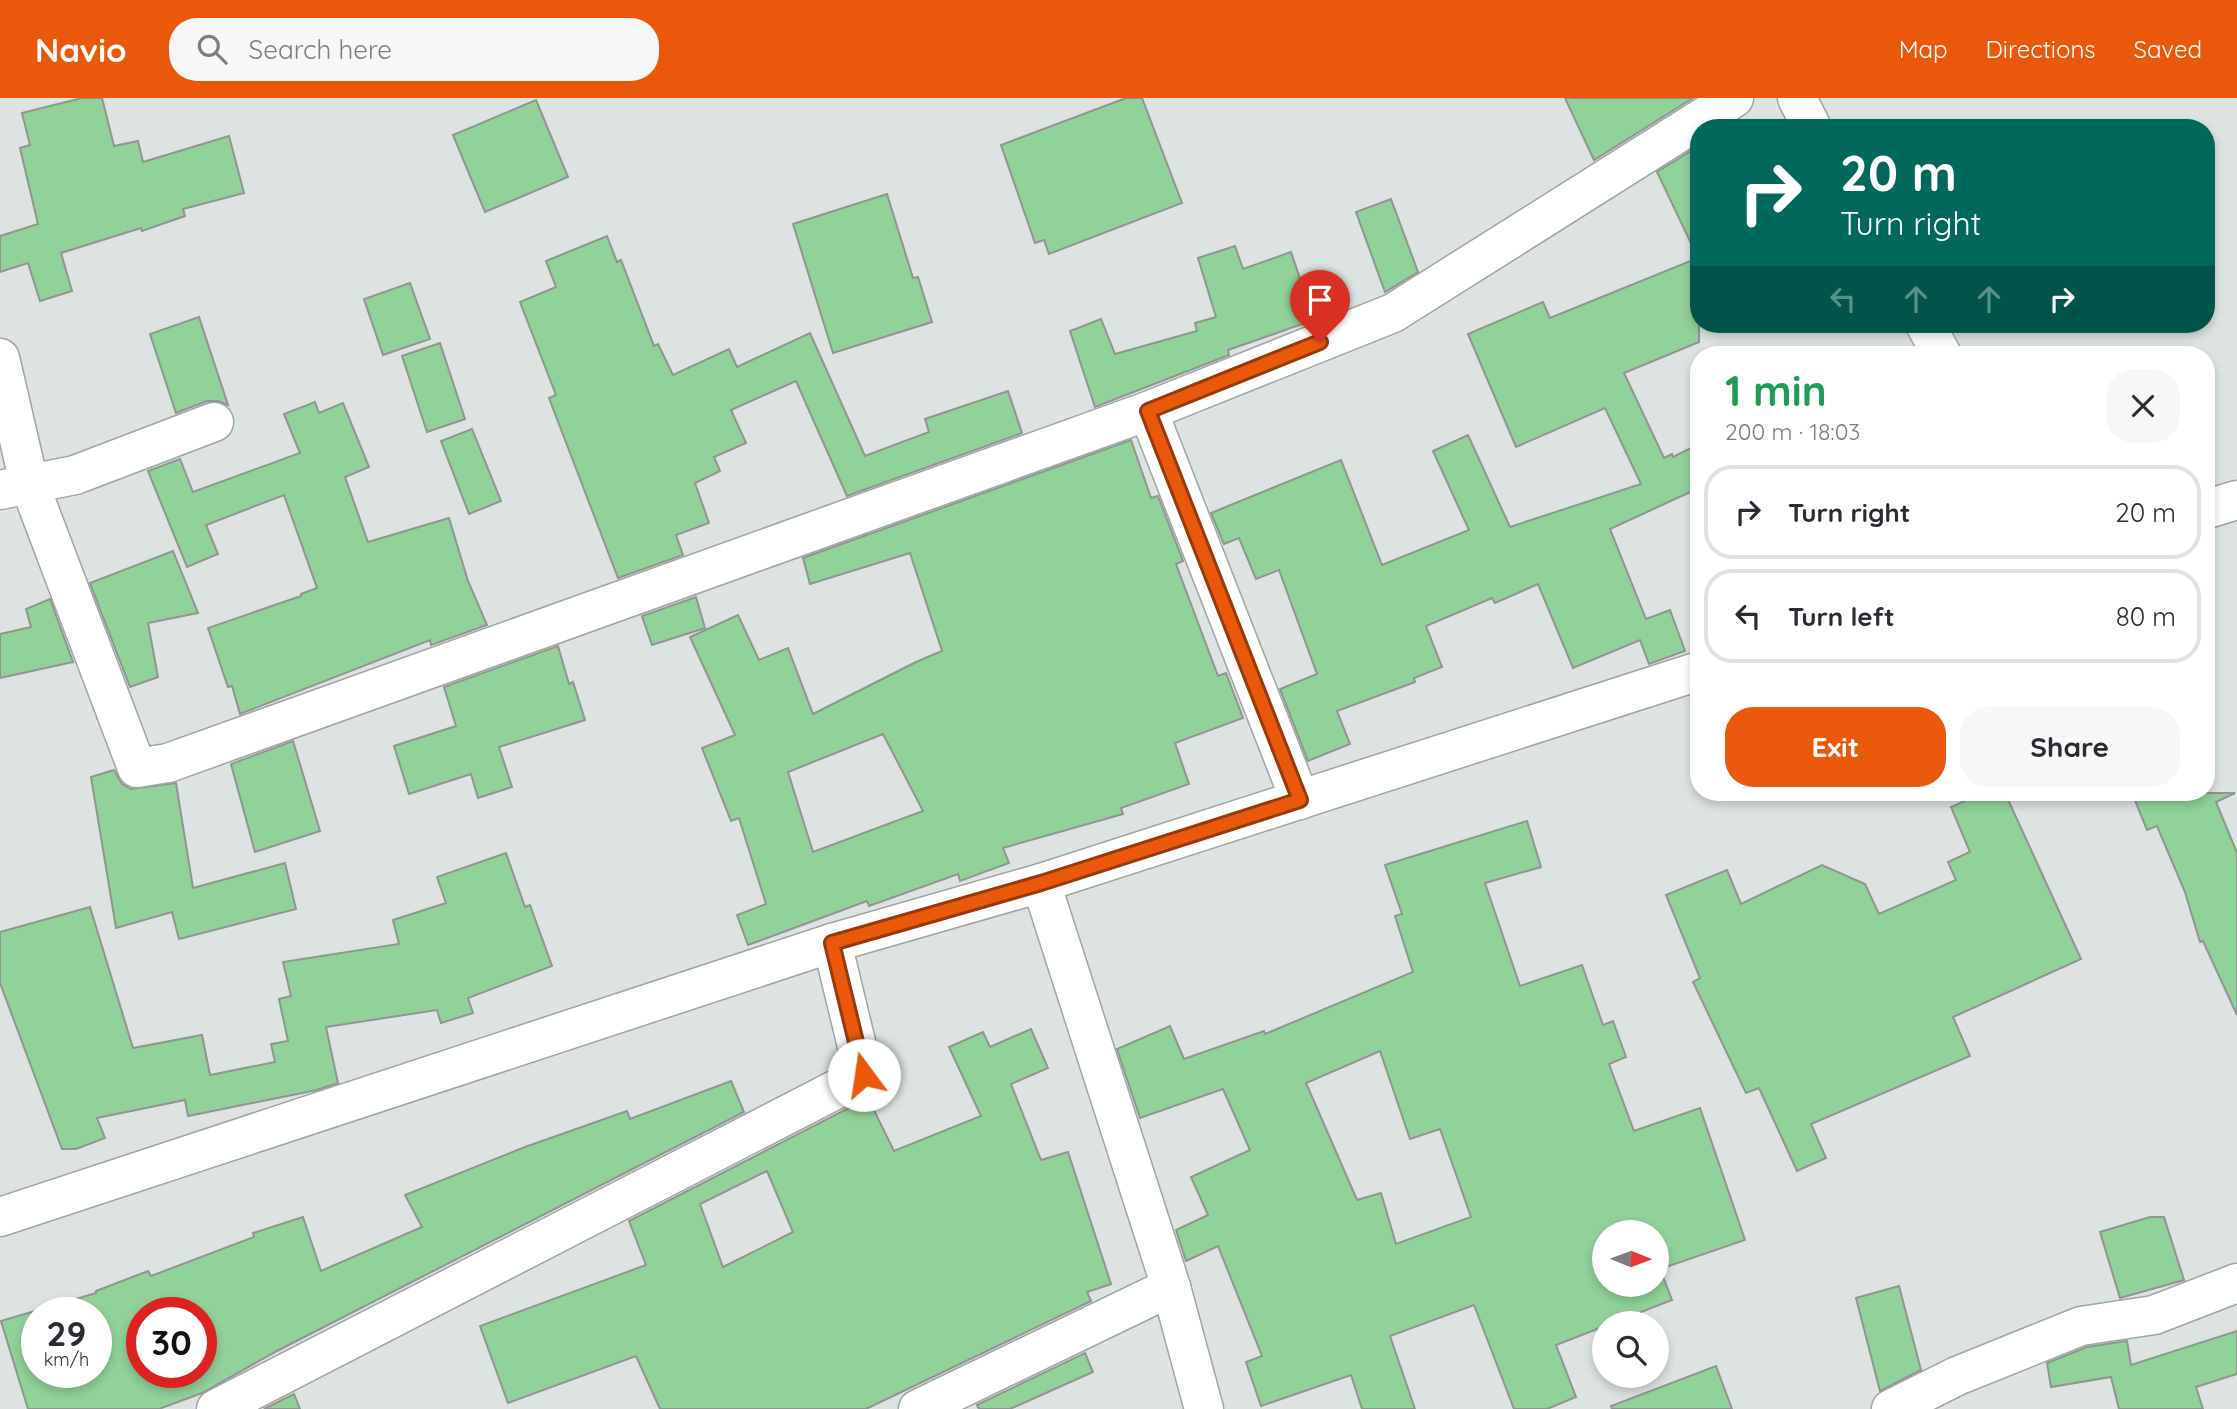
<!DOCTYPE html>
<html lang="en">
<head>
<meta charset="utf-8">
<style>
	:root { --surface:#fff; --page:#f7f7f7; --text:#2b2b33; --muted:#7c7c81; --line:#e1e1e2; --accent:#ea580c }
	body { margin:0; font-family:Quicksand,sans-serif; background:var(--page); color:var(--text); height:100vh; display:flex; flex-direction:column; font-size:26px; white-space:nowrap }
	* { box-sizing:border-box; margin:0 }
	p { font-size:23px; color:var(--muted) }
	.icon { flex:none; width:38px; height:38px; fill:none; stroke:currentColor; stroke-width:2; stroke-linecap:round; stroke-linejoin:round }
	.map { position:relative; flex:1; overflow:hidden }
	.details { position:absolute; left:1690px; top:248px; width:525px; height:455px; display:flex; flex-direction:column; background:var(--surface); border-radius:28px; box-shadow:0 4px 10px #0003 }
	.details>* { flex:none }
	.top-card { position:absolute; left:1690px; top:21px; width:525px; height:214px; border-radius:28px; box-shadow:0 4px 10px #0003; background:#00695c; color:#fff; overflow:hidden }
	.needle { width:46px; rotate:91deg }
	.controls { position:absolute; left:1592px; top:1122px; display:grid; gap:14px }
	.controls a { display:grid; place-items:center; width:77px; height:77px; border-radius:50%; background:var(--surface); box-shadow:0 4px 10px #0003; font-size:35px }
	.speed { position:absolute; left:21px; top:1199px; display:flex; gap:14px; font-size:35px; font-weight:700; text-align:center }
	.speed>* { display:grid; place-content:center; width:91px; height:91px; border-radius:50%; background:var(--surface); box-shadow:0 4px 10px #0003; line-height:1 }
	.speed small { font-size:18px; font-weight:400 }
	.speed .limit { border:10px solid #d22; background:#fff; color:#111 }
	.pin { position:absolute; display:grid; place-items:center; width:60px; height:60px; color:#fff; margin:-72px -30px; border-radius:50% 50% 50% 0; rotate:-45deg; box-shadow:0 0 7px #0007 }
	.pin .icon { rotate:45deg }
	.me { position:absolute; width:77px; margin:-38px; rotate:346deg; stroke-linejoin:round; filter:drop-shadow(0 0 5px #0008) }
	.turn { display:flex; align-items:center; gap:24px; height:147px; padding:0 35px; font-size:32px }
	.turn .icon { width:91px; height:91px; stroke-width:2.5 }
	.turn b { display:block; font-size:49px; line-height:60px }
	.lanes { display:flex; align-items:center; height:66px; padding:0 35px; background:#0003; justify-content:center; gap:35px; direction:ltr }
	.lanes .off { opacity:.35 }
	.round { display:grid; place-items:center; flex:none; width:74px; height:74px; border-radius:28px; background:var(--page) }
	.overview { display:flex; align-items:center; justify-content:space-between; height:119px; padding:0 35px }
	h1 { font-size:42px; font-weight:800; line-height:52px; color:#1e9e55 }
	.cta { display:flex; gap:14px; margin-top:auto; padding:14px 35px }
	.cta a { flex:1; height:80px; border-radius:28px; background:var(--accent); color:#fff; font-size:28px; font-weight:800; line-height:80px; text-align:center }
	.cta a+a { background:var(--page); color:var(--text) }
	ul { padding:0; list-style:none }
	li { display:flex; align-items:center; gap:21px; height:94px; margin:0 14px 10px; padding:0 21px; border:4px solid var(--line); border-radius:28px }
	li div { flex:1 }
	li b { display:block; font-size:26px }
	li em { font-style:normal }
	header { display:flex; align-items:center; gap:42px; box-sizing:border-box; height:98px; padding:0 35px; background:var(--accent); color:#fff }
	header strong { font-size:33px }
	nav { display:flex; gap:38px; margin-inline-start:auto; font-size:24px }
	.search { width:490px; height:63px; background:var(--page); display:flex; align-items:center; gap:18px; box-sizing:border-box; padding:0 24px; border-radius:28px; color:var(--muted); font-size:26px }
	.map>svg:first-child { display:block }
</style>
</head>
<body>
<header>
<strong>Navio</strong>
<div class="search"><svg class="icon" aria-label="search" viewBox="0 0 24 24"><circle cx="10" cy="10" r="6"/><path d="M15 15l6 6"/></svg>Search here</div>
<nav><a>Map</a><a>Directions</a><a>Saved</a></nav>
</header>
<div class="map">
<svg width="2237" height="1311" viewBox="0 0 2237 1311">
	<rect width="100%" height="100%" fill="#dce3e1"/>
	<g fill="#91d19a" stroke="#909590" stroke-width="2" fill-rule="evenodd">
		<path d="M 82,0 L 102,0 L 114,48 L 138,43 L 143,64 L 229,38 L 244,95 L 183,111 L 185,118 L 142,133 L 141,130 L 61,155 L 72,193 L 40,203 L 28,165 L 0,174 L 0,138 L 38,126 L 20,50 L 30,47 L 22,15 Z"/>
		<path d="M 1126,0 L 1142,0 L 1182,105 L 1049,156 L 1044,142 L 1035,145 L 1001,47 Z"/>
		<path d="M 1565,0 L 1693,0 L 1594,62 Z"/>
		<path d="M 536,2 L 568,79 L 485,114 L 453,37 Z"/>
		<path d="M 1699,48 L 1699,244 L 1624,275 L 1664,360 L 1672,356 L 1673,359 L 1699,346 L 1699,390 L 1610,431 L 1646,521 L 1670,512 L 1685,553 L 1649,566 L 1640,542 L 1573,570 L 1538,486 L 1495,505 L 1492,500 L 1426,528 L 1442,569 L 1414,580 L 1415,584 L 1337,613 L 1350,646 L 1308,663 L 1280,591 L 1317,576 L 1279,472 L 1256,481 L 1239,440 L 1224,446 L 1211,415 L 1341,362 L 1382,467 L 1469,432 L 1433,353 L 1468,337 L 1510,429 L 1641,386 L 1605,310 L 1516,349 L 1468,236 L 1543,204 L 1550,220 L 1698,160 L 1657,74 Z"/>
		<path d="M 887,96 L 913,180 L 918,179 L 932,224 L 833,255 L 793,126 Z"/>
		<path d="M 1391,101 L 1418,174 L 1385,194 L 1356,114 Z"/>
		<path d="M 607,138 L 617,164 L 621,162 L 654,248 L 658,246 L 673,277 L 729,251 L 737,269 L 810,235 L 865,358 L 929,334 L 925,321 L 1008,293 L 1022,335 L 847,398 L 796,283 L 731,312 L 746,345 L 714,359 L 720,373 L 695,385 L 709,425 L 676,437 L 683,457 L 618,480 L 549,300 L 556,297 L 520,204 L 556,189 L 546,163 Z"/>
		<path d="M 1235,148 L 1243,171 L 1291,154 L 1314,222 L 1228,252 L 1229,257 L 1095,309 L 1070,233 L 1101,221 L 1115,256 L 1197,233 L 1195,225 L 1216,219 L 1198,160 Z"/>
		<path d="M 410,185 L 430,241 L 383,257 L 364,201 Z"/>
		<path d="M 199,219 L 228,307 L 218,303 L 207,303 L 176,315 L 150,236 Z"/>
		<path d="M 440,245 L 465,321 L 427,334 L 402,258 Z"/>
		<path d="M 315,304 L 319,315 L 343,305 L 369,369 L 345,379 L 368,444 L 449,420 L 468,483 L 487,527 L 431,547 L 430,542 L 240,616 L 232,588 L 228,589 L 208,530 L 301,498 L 301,496 L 317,490 L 284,397 L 206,427 L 218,456 L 187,469 L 148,373 L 180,361 L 193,394 L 300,355 L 284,316 Z"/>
		<path d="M 472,331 L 501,403 L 469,416 L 441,343 Z"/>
		<path d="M 1131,342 L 1151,400 L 1158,398 L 1183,463 L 1176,466 L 1218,578 L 1226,575 L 1243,620 L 1175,645 L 1189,686 L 1121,710 L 1123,716 L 1003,750 L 1009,765 L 960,783 L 958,776 L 869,808 L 867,803 L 748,847 L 737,817 L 766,806 L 739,720 L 731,723 L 702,650 L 735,637 L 690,539 L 738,517 L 759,562 L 788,550 L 813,616 L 916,564 L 942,553 L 910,455 L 810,486 L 803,460 ZM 883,636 L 923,713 L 813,754 L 788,674 Z"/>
		<path d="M 173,453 L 198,515 L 148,525 L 158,579 L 130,589 L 90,485 Z"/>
		<path d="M 696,499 L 705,530 L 652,547 L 642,518 Z"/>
		<path d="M 50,501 L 73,564 L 0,580 L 0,536 L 31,529 L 26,511 Z"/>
		<path d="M 558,548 L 569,586 L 573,584 L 585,622 L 499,649 L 512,689 L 478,700 L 471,676 L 409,696 L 394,648 L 456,628 L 444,589 Z"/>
		<path d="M 293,643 L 320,733 L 255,754 L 231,666 Z"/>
		<path d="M 114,672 L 122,686 L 131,691 L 176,685 L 193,790 L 285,765 L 296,811 L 179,841 L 172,814 L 116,830 L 91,679 Z"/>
		<path d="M 1983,695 L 2005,695 L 2081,861 L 1953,919 L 1970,958 L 1811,1026 L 1826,1060 L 1797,1073 L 1759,990 L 1746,995 L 1693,884 L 1700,880 L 1666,797 L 1727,772 L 1741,806 L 1822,767 L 1865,786 L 1879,816 L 1956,782 L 1948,764 L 1970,754 L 1951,709 Z"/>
		<path d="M 2132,695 L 2235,695 L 2216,704 L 2237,755 L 2237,917 L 2203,843 L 2200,844 L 2185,794 L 2157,728 L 2147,732 Z"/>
		<path d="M 1527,723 L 1541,769 L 1485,785 L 1520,888 L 1582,867 L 1603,927 L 1613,923 L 1626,959 L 1609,966 L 1634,1033 L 1700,1010 L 1745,1142 L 1660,1171 L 1672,1202 L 1613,1225 L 1605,1225 L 1605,1228 L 1556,1247 L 1576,1299 L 1547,1311 L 1514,1311 L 1474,1207 L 1390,1238 L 1415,1311 L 1362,1311 L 1351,1277 L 1261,1308 L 1246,1264 L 1262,1258 L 1218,1148 L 1186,1163 L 1176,1132 L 1208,1117 L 1191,1079 L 1250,1052 L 1223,991 L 1140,1020 L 1117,951 L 1170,928 L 1184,961 L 1264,933 L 1265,936 L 1413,874 L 1395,818 L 1402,816 L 1385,767 ZM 1380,953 L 1410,1041 L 1440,1031 L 1471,1119 L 1396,1146 L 1381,1095 L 1357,1102 L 1306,985 ZM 1605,1134 L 1657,1134 L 1657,1186 L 1605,1186 Z"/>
		<path d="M 506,755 L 525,809 L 530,807 L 552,868 L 468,900 L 473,915 L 441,925 L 437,912 L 326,929 L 338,985 L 317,992 L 188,1018 L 185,1002 L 97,1020 L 105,1040 L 76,1051 L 62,1051 L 0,885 L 0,834 L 90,809 L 133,950 L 202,937 L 210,977 L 275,964 L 271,946 L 288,943 L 279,901 L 291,898 L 283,864 L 399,846 L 393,822 L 446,805 L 437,779 Z"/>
		<path d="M 1031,931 L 1048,970 L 1011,986 L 1041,1062 L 1068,1054 L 1111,1186 L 1087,1194 L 1091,1203 L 866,1311 L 660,1311 L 636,1258 L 508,1305 L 480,1228 L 646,1167 L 629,1123 L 868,1000 L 894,1053 L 981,1018 L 949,949 L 983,934 L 990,949 ZM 767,1073 L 793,1134 L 723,1169 L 700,1106 Z"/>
		<path d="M 731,983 L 744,1014 L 277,1253 L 202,1295 L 159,1311 L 28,1311 L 1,1223 L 96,1195 L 96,1193 L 148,1173 L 151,1178 L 254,1139 L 253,1135 L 303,1119 L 321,1173 L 422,1129 L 405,1097 L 525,1049 L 627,1013 L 630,1021 ZM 37,1214 L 96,1214 L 96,1274 L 37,1274 ZM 142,1214 L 201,1214 L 201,1274 L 142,1274 Z"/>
		<path d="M 2150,1119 L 2164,1119 L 2184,1182 L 2120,1200 L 2100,1134 Z"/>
		<path d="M 1899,1188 L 1921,1272 L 1880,1293 L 1856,1200 Z"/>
		<path d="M 2237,1233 L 2237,1276 L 2196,1289 L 2203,1311 L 2119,1311 L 2111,1279 L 2051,1289 L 2047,1265 L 2087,1249 L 2127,1243 L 2131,1267 Z"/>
		<path d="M 1085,1255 L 1093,1274 L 1010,1311 L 979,1311 L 977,1307 Z"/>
		<path d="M 1716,1268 L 1732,1311 L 1612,1311 L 1611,1308 Z"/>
		<path d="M 294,1296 L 300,1311 L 264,1311 Z"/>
	</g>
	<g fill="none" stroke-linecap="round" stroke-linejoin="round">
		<g stroke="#9ea5a3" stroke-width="41">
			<g id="street">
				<path d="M 1797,0 L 1812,30"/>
				<path d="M 1925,226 L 1942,257"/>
				<path d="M 0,260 L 29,385 L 137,670 L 168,665 L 1148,313 L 1393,215 L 1734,0"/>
				<path d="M 1148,313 L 1300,702"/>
				<path d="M 0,392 L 75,377 L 214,324"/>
				<path d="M 2207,411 L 2237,402"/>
				<path d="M 1041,785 L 1171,1189 L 1204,1311"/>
				<path d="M 0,1119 L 832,845 L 1041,785 L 1699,573"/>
				<path d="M 216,1311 L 864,977 L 832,845"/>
				<path d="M 918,1311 L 1171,1189"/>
				<path d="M 1891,1311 L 1957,1278 L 2081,1228 L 2154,1217 L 2237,1185"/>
			</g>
		</g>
		<use href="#street" stroke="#fff" stroke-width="38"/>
	</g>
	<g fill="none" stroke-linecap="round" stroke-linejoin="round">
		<g stroke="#983908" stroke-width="18">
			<path id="route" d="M 864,977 L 832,845 L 1041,785 L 1300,702 L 1148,313 L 1320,244"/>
		</g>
		<use href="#route" stroke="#ea580c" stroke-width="12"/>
	</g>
</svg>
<div class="controls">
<a><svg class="needle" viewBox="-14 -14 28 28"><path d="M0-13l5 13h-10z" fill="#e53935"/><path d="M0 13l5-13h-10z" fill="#7c7c81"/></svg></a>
<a><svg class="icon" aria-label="search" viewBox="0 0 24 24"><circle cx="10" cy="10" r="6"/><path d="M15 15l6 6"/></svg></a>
</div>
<div class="speed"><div>29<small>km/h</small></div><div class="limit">30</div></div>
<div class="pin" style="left:1320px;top:244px;background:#d93025"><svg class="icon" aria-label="arrive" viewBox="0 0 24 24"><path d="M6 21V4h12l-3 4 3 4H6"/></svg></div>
<svg class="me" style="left:864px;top:977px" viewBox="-20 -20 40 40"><circle r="19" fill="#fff"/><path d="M0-13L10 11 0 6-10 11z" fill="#ea580c"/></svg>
<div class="top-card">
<div class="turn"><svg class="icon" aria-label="right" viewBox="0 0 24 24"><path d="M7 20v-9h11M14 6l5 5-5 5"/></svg><div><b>20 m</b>Turn right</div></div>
<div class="lanes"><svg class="icon off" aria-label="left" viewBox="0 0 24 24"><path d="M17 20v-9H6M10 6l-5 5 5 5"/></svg><svg class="icon off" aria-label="ahead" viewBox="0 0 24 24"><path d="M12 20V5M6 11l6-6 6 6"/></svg><svg class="icon off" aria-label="ahead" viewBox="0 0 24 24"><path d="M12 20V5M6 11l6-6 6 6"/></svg><svg class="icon" aria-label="right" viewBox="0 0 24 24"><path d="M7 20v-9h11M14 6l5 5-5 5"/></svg></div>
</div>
<section class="details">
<div class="overview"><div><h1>1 min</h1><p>200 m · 18:03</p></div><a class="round"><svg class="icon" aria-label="close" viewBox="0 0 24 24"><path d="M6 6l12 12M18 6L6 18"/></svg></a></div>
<ul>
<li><svg class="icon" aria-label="right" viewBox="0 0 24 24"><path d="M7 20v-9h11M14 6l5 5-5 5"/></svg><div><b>Turn right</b></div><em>20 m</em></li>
<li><svg class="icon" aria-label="left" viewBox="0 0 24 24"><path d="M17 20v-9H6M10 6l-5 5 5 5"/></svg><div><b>Turn left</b></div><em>80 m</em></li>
</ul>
<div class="cta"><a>Exit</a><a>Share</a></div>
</section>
</div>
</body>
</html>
